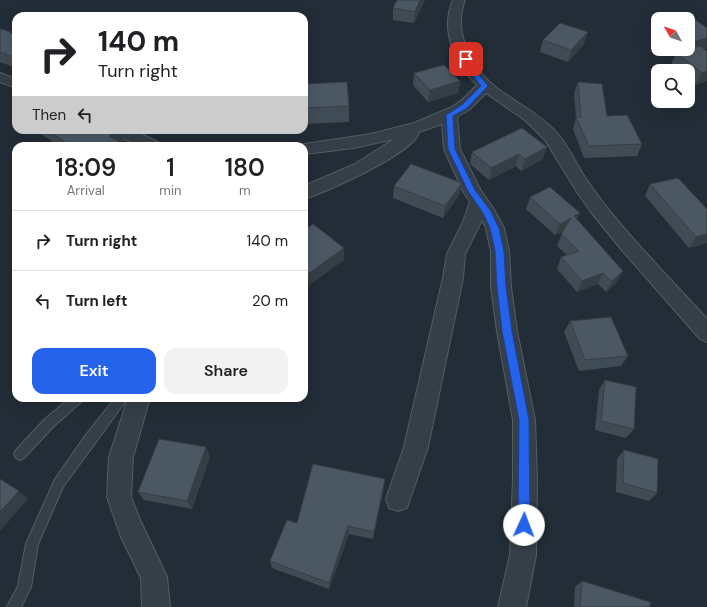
<!DOCTYPE html>
<html lang="en">
<head>
<meta charset="utf-8">
<style>
	:root { --surface:#fff; --page:#f2f2f2; --text:#202124; --muted:#757577; --line:#e0e0e0; --accent:#2563eb }
	body { margin:0; font-family:"DM Sans",sans-serif; background:var(--page); color:var(--text); height:100vh; display:flex; flex-direction:column; font-size:15px; white-space:nowrap }
	* { box-sizing:border-box; margin:0 }
	p { font-size:13px; color:var(--muted) }
	.icon { flex:none; width:22px; height:22px; fill:none; stroke:currentColor; stroke-width:2; stroke-linecap:round; stroke-linejoin:round }
	.map { position:relative; flex:1; overflow:hidden }
	.side { position:absolute; left:12px; top:142px; width:296px; height:260px; display:flex; flex-direction:column; background:var(--surface); border-radius:12px; box-shadow:0 4px 16px #0002 }
	.side>* { flex:none }
	.banner { position:absolute; left:12px; top:12px; width:296px; height:122px; border-radius:12px; box-shadow:0 4px 16px #0002; background:#fff; color:var(--text); overflow:hidden }
	.needle { width:26px; rotate:310deg }
	.buttons { position:absolute; left:651px; top:12px; display:grid; gap:8px }
	.buttons a { display:grid; place-items:center; width:44px; height:44px; border-radius:8px; background:var(--surface); box-shadow:0 4px 16px #0002; font-size:20px }
	.pin { position:absolute; display:grid; place-items:center; width:34px; height:34px; color:#fff; margin:-17px; border-radius:8px; box-shadow:0 2px 6px #0006 }
	.me { position:absolute; width:44px; margin:-22px; rotate:2deg; stroke-linejoin:round; filter:drop-shadow(0 0 3px #0008) }
	.turn { display:flex; align-items:center; gap:14px; height:84px; padding:0 20px; font-size:18px }
	.turn .icon { width:52px; height:52px; stroke-width:2.5 }
	.turn b { display:block; font-size:28px; line-height:34px }
	.then { display:flex; align-items:center; height:38px; padding:0 20px; background:#0003; gap:8px; font-size:15px }
	.eta { display:flex; justify-content:space-evenly; align-items:center; height:68px; text-align:center }
	.eta b { font-size:24px; font-weight:600; line-height:28px }
	.button { display:flex; gap:8px; margin-top:auto; padding:8px 20px }
	.button a { flex:1; height:46px; border-radius:12px; background:var(--accent); color:#fff; font-size:16px; font-weight:600; line-height:46px; text-align:center }
	.button a+a { background:var(--page); color:var(--text) }
	ul { padding:0; list-style:none }
	li { display:flex; align-items:center; gap:12px; height:60px; padding:0 20px; border-top:1px solid var(--line) }
	li div { flex:1 }
	li b { display:block; font-size:15px }
	li em { font-style:normal }
	.map>svg:first-child { display:block }
</style>
</head>
<body>
<div class="map">
<svg width="707" height="607" viewBox="0 0 707 607">
	<rect width="100%" height="100%" fill="#222d37"/>
	<g fill="none" stroke-linecap="round" stroke-linejoin="round">
		<g stroke="#535d65" stroke-width="2">
			<g id="service">
				<path d="M 70,398 L 84,398 L 82,401 L 53,427 L 24,458 L 20,460 L 16,458 L 14,454 L 16,450 L 45,419 Z"/>
				<path d="M 115,398 L 128,398 L 63,487 L 38,544 L 31,587 L 21,607 L 7,607 L 18,586 L 26,544 L 55,479 L 85,436 Z"/>
			</g>
		</g>
		<g stroke="#535d65" stroke-width="2">
			<g id="minor">
				<path d="M 453,0 L 465,0 C 456,23 463,46 476,66 C 495,95 532,106 555,131 C 567,143 574,160 583,174 C 589,184 595,192 602,201 C 634,243 672,280 707,319 L 707,342 L 700,339 L 621,249 L 591,212 L 577,192 L 545,140 L 526,121 L 486,93 L 470,109 L 457,117 L 460,149 L 480,189 L 493,208 L 504,228 L 509,251 L 511,287 L 517,331 L 535,420 L 537,479 L 536,555 L 526,607 L 498,607 L 510,555 L 513,479 L 513,420 L 497,331 L 491,287 L 491,251 L 486,228 L 482,220 L 465,254 L 463,278 L 428,447 L 407,508 L 398,511 L 389,508 L 386,499 L 404,447 L 443,278 L 447,254 L 463,222 L 470,202 L 463,191 L 444,149 L 442,124 L 419,132 C 416,152 325,193 304,199 L 304,186 L 355,164 L 394,139 L 354,148 L 304,154 L 304,146 L 298,145 L 371,134 L 414,123 L 452,107 L 462,100 L 477,85 C 454,64 440,29 453,0 Z"/>
				<path d="M 0,73 L 16,79 L 16,88 L 0,82 Z"/>
				<path d="M 112,130 L 133,130 L 158,142 L 160,146 L 139,146 L 114,134 Z"/>
				<path d="M 128,398 L 150,398 L 133,457 L 131,497 L 141,522 L 167,577 L 170,607 L 142,607 L 141,578 L 121,537 L 107,497 L 109,457 Z"/>
			</g>
		</g>
		<use href="#service" fill="#363f48" fill-rule="evenodd"/>
		<use href="#minor" fill="#363f48" fill-rule="evenodd"/>
	</g>
	<g fill="#404c55">
		<path d="M 397,0 L 425,0 L 414,23 L 393,20 L 393,8 Z"/>
		<path d="M 688,19 L 707,28 L 707,48 L 705,49 L 707,51 L 707,81 L 696,85 L 688,78 L 688,71 L 679,71 L 671,65 L 676,53 L 684,51 L 682,49 L 688,49 Z"/>
		<path d="M 0,29 L 11,32 L 12,34 L 16,35 L 16,68 L 0,62 Z"/>
		<path d="M 543,40 L 584,44 L 568,62 L 540,52 Z"/>
		<path d="M 414,73 L 460,81 L 458,93 L 428,102 L 413,85 Z"/>
		<path d="M 578,82 L 607,116 L 642,144 L 637,156 L 584,158 L 573,129 L 576,118 L 574,93 Z"/>
		<path d="M 304,84 L 349,106 L 349,122 L 304,124 Z"/>
		<path d="M 522,128 L 543,159 L 521,171 L 516,166 L 489,180 L 470,164 L 472,152 Z"/>
		<path d="M 35,130 L 121,130 L 124,141 L 121,143 L 126,146 L 59,146 Z"/>
		<path d="M 462,183 L 459,195 L 443,218 L 393,198 L 394,186 Z"/>
		<path d="M 650,184 L 707,243 L 689,248 L 645,196 Z"/>
		<path d="M 530,197 L 577,220 L 617,282 L 606,292 L 598,284 L 577,292 L 557,269 L 561,257 L 567,255 L 557,246 L 563,231 L 555,235 L 526,209 Z"/>
		<path d="M 570,321 L 628,356 L 621,366 L 579,371 L 564,332 Z"/>
		<path d="M 605,380 L 634,429 L 626,438 L 595,430 L 599,390 Z"/>
		<path d="M 624,450 L 657,493 L 649,501 L 616,492 L 617,459 Z"/>
		<path d="M 210,456 L 192,509 L 144,500 L 138,492 Z"/>
		<path d="M 384,487 L 373,539 L 349,534 L 329,589 L 272,568 L 270,561 L 297,523 Z"/>
		<path d="M 582,581 L 650,607 L 574,607 L 575,587 Z"/>
	</g>
	<g fill="#343e45">
		<path d="M 420,0 L 425,0 L 414,23 L 415,12 Z"/>
		<path d="M 588,32 L 584,44 L 568,62 L 571,50 Z"/>
		<path d="M 707,38 L 707,48 L 688,54 L 693,42 Z"/>
		<path d="M 707,71 L 707,81 L 696,85 L 702,73 Z"/>
		<path d="M 460,81 L 458,93 L 428,102 L 430,90 Z"/>
		<path d="M 118,130 L 121,130 L 124,141 L 116,146 L 109,136 Z"/>
		<path d="M 547,147 L 543,159 L 521,171 L 525,159 Z"/>
		<path d="M 519,154 L 516,166 L 489,180 L 491,168 Z"/>
		<path d="M 462,183 L 459,195 L 443,218 L 445,206 Z"/>
		<path d="M 580,213 L 575,225 L 574,216 Z"/>
		<path d="M 571,218 L 567,229 L 555,235 L 560,224 Z"/>
		<path d="M 707,234 L 707,243 L 689,248 L 696,237 Z"/>
		<path d="M 344,248 L 344,260 L 304,289 L 304,277 Z"/>
		<path d="M 623,271 L 617,282 L 606,292 L 612,281 Z"/>
		<path d="M 603,273 L 598,284 L 577,292 L 582,281 Z"/>
		<path d="M 206,447 L 210,456 L 192,509 L 187,501 Z"/>
		<path d="M 385,479 L 384,487 L 373,539 L 374,532 Z"/>
		<path d="M 19,491 L 28,499 L 0,531 L 0,512 Z"/>
		<path d="M 348,526 L 349,534 L 329,589 L 329,583 Z"/>
	</g>
	<g fill="#4b5863" stroke="#343e45">
		<path d="M 397,0 L 420,0 L 415,12 L 393,8 Z"/>
		<path d="M 693,18 L 707,28 L 707,38 L 693,42 L 688,38 L 688,19 Z"/>
		<path d="M 560,23 L 588,32 L 571,50 L 543,40 Z"/>
		<path d="M 0,29 L 11,32 L 9,33 L 16,35 L 16,58 L 0,52 Z"/>
		<path d="M 700,46 L 707,51 L 707,71 L 702,73 L 676,53 Z"/>
		<path d="M 444,65 L 460,81 L 430,90 L 414,73 Z"/>
		<path d="M 347,82 L 349,106 L 304,108 L 304,84 Z"/>
		<path d="M 578,82 L 602,84 L 607,116 L 627,115 L 642,144 L 589,146 L 576,117 L 581,117 Z"/>
		<path d="M 522,128 L 547,147 L 525,159 L 519,154 L 491,168 L 472,152 Z"/>
		<path d="M 47,130 L 118,130 L 109,136 L 126,146 L 71,146 Z"/>
		<path d="M 411,164 L 462,183 L 445,206 L 394,186 Z"/>
		<path d="M 678,178 L 707,209 L 707,234 L 696,237 L 650,184 Z"/>
		<path d="M 550,187 L 580,213 L 574,216 L 623,271 L 612,281 L 603,273 L 582,281 L 561,257 L 579,251 L 561,234 L 571,218 L 560,224 L 530,197 Z"/>
		<path d="M 313,224 L 344,248 L 304,277 L 304,230 Z"/>
		<path d="M 611,317 L 628,356 L 585,360 L 570,321 Z"/>
		<path d="M 605,380 L 636,387 L 634,429 L 601,421 Z"/>
		<path d="M 159,439 L 206,447 L 187,501 L 138,492 Z"/>
		<path d="M 624,450 L 658,459 L 657,493 L 623,483 Z"/>
		<path d="M 313,464 L 385,479 L 374,532 L 348,526 L 329,583 L 270,561 L 287,520 L 297,523 Z"/>
		<path d="M 0,479 L 19,491 L 0,512 Z"/>
		<path d="M 582,581 L 650,602 L 650,607 L 580,607 Z"/>
	</g>
	<path fill="#2563eb" stroke="#184099" d="M 466,57 L 468,58 L 473,67 L 488,86 L 467,108 L 453,116 L 455,149 L 475,190 L 490,210 L 499,228 L 504,251 L 506,287 L 512,331 L 529,420 L 530,525 L 528,529 L 524,530 L 520,529 L 518,525 L 519,420 L 502,331 L 497,287 L 495,251 L 490,228 L 483,213 L 468,191 L 448,149 L 446,115 L 462,105 L 481,86 L 466,67 L 462,59 Z"/>
</svg>
<div class="buttons">
<a><svg class="needle" viewBox="-14 -14 28 28"><path d="M0-13l5 13h-10z" fill="#e53935"/><path d="M0 13l5-13h-10z" fill="#757577"/></svg></a>
<a><svg class="icon" aria-label="search" viewBox="0 0 24 24"><circle cx="10" cy="10" r="6"/><path d="M15 15l6 6"/></svg></a>
</div>
<div class="pin" style="left:466px;top:59px;background:#d93025"><svg class="icon" aria-label="arrive" viewBox="0 0 24 24"><path d="M6 21V4h12l-3 4 3 4H6"/></svg></div>
<svg class="me" style="left:524px;top:525px" viewBox="-20 -20 40 40"><circle r="19" fill="#fff"/><path d="M0-13L10 11 0 6-10 11z" fill="#2563eb"/></svg>
<div class="banner">
<div class="turn"><svg class="icon" aria-label="right" viewBox="0 0 24 24"><path d="M7 20v-9h11M14 6l5 5-5 5"/></svg><div><b>140 m</b>Turn right</div></div>
<div class="then">Then<svg class="icon" aria-label="left" viewBox="0 0 24 24"><path d="M17 20v-9H6M10 6l-5 5 5 5"/></svg></div>
</div>
<section class="side">
<div class="eta">
<div><b>18:09</b><p>Arrival</p></div>
<div><b>1</b><p>min</p></div>
<div><b>180</b><p>m</p></div>
</div>
<ul>
<li><svg class="icon" aria-label="right" viewBox="0 0 24 24"><path d="M7 20v-9h11M14 6l5 5-5 5"/></svg><div><b>Turn right</b></div><em>140 m</em></li>
<li><svg class="icon" aria-label="left" viewBox="0 0 24 24"><path d="M17 20v-9H6M10 6l-5 5 5 5"/></svg><div><b>Turn left</b></div><em>20 m</em></li>
</ul>
<div class="button"><a>Exit</a><a>Share</a></div>
</section>
</div>
</body>
</html>
